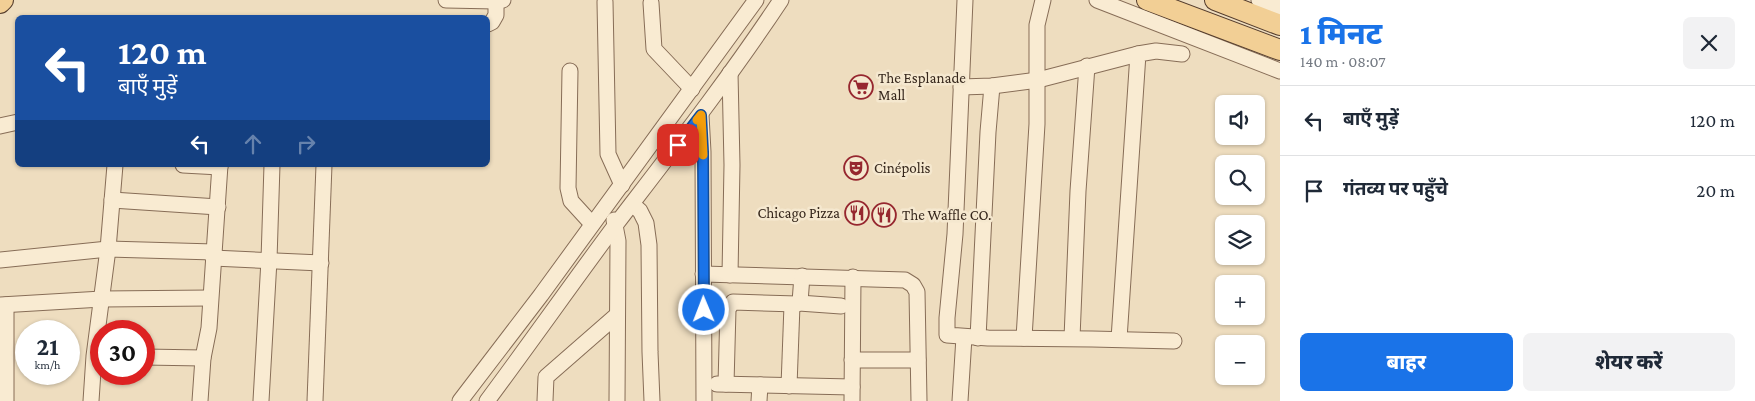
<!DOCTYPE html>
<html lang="hi">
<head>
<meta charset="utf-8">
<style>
	:root { --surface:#fff; --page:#f2f2f3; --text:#1f2937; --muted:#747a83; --line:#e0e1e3; --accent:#1a73e8 }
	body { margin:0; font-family:"Crimson Pro","Noto Sans Devanagari",serif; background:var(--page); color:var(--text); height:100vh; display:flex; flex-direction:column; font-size:19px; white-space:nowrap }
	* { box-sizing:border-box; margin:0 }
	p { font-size:16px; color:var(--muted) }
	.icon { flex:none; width:28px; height:28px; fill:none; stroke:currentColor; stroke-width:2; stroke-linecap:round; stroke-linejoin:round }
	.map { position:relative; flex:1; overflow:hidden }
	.panel { display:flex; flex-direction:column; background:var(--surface); width:475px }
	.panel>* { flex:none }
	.banner { position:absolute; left:15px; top:15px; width:475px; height:152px; border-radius:8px; box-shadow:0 1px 4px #0004; background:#1a4fa0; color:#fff; overflow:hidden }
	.buttons { position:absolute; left:1215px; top:95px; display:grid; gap:10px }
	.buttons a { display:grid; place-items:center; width:50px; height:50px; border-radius:8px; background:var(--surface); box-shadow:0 1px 4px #0004; font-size:25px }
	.speed { position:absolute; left:15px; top:320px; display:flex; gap:10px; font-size:25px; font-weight:700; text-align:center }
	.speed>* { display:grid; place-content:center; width:65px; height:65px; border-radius:50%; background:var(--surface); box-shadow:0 1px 4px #0004; line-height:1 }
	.speed small { font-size:12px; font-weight:400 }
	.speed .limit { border:8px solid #d22; background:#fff; color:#111 }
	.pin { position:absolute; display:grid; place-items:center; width:42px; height:42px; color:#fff; margin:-21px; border-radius:10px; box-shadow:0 2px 8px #0006 }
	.me { position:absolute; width:55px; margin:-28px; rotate:359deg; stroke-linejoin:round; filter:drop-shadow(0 0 4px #0008) }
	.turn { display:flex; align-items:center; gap:18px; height:105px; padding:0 20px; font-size:22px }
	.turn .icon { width:65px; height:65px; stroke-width:2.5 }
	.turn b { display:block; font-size:35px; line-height:42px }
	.lanes { display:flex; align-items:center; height:48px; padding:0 20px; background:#0003; justify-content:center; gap:25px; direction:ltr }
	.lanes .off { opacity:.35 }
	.round { display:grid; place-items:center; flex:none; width:52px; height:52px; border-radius:8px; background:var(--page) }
	.overview { display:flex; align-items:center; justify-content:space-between; height:85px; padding:0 20px }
	h1 { font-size:30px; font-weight:800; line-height:38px; color:var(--accent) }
	.primary-button { display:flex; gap:10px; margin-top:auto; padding:10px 20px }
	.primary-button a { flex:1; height:58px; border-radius:8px; background:var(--accent); color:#fff; font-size:20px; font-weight:800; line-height:58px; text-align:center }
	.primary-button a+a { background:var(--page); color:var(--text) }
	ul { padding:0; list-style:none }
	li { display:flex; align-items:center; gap:15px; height:70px; padding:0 20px; border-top:1px solid var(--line) }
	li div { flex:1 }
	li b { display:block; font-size:19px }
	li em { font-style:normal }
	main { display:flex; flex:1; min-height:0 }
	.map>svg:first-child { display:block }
</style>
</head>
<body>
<main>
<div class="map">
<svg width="1280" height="401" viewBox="0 0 1280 401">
	<rect width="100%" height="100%" fill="#eeddbf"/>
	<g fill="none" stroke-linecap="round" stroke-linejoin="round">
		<g stroke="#876d57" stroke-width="17">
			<g id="minor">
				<path d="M 446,0 L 496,1 L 503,0"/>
				<path d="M 965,0 L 955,234 L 947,318 L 947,335 L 988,338 L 1092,339 L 1174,341"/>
				<path d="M 1097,0 L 1280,71"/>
				<path d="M 1259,0 L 1280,8"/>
				<path d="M 605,2 L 608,154 L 622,185"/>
				<path d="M 651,3 L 654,49 L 692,89"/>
				<path d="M 488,24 L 492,22 L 496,15 L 496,1"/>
				<path d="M 570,71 L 568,188 L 571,201 L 592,224"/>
				<path d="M 730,73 L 732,165 L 730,275"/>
				<path d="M 961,87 L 992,86 L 1038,80 L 1138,54"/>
				<path d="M 701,115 L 703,152 L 704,401"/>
				<path d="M 0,126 L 18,122"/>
				<path d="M 183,165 L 220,167"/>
				<path d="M 112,200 L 218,207"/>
				<path d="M 632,204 L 640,211 L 646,223 L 649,245 L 650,352 L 652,401"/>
				<path d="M 614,220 L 618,241 L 617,401"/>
				<path d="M 213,258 L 321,263"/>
				<path d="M 0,260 L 108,249 L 214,252"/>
				<path d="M 703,274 L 905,280 L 913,285 L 917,292 L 919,401"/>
				<path d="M 799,303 L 841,306"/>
				<path d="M 0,305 L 102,299 L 210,298"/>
				<path d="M 6,305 L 6,401"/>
				<path d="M 978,338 L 988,132 L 992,86"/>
				<path d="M 1024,338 L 1037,124 L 1037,25 L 1043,0"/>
				<path d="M 1072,338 L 1078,191 L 1087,66"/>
				<path d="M 1119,339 L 1138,54 L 1156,51 L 1182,54"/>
				<path d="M 144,357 L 203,358"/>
				<path d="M 852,360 L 918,360"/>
				<path d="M 717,384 L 852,387"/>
				<path d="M 726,384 L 728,309 L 733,302 L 797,304 L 800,302 L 802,276"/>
				<path d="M 789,386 L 792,305"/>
				<path d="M 91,401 L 94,356 L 108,249 L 115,165"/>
				<path d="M 200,401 L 203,358 L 209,328 L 220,165"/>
				<path d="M 261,401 L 269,260 L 272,165"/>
				<path d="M 315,401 L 324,165"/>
				<path d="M 460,401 L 541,295 L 756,0"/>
				<path d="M 487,401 C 531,342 573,282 617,223 C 673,150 730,77 781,0"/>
				<path d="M 545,401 L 546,377 L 617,315"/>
				<path d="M 759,401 L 760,385"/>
				<path d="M 852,401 L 853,277"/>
				<path d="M 960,401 L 964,337"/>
			</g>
		</g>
		<g stroke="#543c2c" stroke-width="22">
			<g id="major">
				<path d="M 1147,0 L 1280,50"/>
				<path d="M 1215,0 L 1280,25"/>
				<path d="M 0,3 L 3,0"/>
			</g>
		</g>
		<use href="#minor" stroke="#f9ebd2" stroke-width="15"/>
		<use href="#major" stroke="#f2cf95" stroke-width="20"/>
	</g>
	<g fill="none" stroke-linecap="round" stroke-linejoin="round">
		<g stroke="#114b97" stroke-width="12">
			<path id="route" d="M 678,145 L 701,115 L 703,152 L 704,310"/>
		</g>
		<use href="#route" stroke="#1a73e8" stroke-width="9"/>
		<path stroke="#f59e0b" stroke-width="9" d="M 697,120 L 701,115 L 703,155"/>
	</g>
	<defs>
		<g id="supermarket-ring" transform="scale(1.25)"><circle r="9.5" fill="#f5e8cf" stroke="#96272f" stroke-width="1.5"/><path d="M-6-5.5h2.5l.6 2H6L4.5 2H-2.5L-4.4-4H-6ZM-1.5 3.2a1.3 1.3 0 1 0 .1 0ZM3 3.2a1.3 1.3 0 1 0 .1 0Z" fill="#96272f"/></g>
		<g id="theatre-ring" transform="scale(1.25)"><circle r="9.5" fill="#f5e8cf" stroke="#96272f" stroke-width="1.5"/><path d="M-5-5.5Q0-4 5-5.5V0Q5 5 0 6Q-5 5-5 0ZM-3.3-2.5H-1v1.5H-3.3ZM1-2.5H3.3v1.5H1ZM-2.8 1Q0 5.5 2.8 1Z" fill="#96272f"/></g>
		<g id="restaurant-ring" transform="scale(1.25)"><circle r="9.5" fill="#f5e8cf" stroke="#96272f" stroke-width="1.5"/><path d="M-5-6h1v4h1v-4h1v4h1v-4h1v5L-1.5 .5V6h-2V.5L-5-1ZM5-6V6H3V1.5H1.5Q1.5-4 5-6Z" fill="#96272f"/></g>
	</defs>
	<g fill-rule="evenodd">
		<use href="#supermarket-ring" x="861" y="87"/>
		<use href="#theatre-ring" x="856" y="168"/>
		<use href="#restaurant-ring" x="857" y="213"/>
		<use href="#restaurant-ring" x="884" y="215"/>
	</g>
	<g text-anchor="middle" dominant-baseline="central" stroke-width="5" stroke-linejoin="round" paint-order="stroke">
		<g font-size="15" fill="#36271c" stroke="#f5e8cf" text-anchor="start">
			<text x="878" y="78">The Esplanade<tspan x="878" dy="17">Mall</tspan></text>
			<text x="874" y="168">Cinépolis</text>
			<text x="840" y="213" text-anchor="end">Chicago Pizza</text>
			<text x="902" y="215">The Waffle CO.</text>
		</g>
	</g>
</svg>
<div class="buttons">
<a><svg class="icon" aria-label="sound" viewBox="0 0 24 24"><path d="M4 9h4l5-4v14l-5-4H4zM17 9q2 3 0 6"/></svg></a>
<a><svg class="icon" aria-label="search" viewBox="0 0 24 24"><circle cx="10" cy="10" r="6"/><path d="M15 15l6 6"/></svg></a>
<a><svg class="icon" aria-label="layers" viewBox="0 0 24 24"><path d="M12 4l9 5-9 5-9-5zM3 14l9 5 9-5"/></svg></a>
<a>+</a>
<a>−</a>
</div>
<div class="speed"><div>21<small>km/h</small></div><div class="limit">30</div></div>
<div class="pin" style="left:678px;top:145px;background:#d93025"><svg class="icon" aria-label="arrive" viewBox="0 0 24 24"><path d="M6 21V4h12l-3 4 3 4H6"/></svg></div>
<svg class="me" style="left:704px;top:310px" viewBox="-20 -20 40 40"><circle r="17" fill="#1a73e8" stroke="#fff" stroke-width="3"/><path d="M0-11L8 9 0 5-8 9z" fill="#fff"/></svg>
<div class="banner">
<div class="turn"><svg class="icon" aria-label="left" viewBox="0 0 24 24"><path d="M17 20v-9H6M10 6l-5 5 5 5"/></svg><div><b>120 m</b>बाएँ मुड़ें</div></div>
<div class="lanes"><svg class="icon" aria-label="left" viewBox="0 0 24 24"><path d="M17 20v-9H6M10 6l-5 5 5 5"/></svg><svg class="icon off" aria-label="ahead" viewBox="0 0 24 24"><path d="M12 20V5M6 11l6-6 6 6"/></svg><svg class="icon off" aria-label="right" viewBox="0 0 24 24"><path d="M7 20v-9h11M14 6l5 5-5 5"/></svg></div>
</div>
</div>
<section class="panel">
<div class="overview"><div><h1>1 मिनट</h1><p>140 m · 08:07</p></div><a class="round"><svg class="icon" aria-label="close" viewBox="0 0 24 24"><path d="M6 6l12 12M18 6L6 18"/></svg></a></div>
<ul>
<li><svg class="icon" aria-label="left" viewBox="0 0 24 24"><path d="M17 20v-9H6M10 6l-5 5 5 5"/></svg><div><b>बाएँ मुड़ें</b></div><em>120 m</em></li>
<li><svg class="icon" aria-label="arrive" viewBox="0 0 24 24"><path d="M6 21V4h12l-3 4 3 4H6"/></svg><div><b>गंतव्य पर पहुँचे</b></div><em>20 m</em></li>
</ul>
<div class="primary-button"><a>बाहर</a><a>शेयर करें</a></div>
</section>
</main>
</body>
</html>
